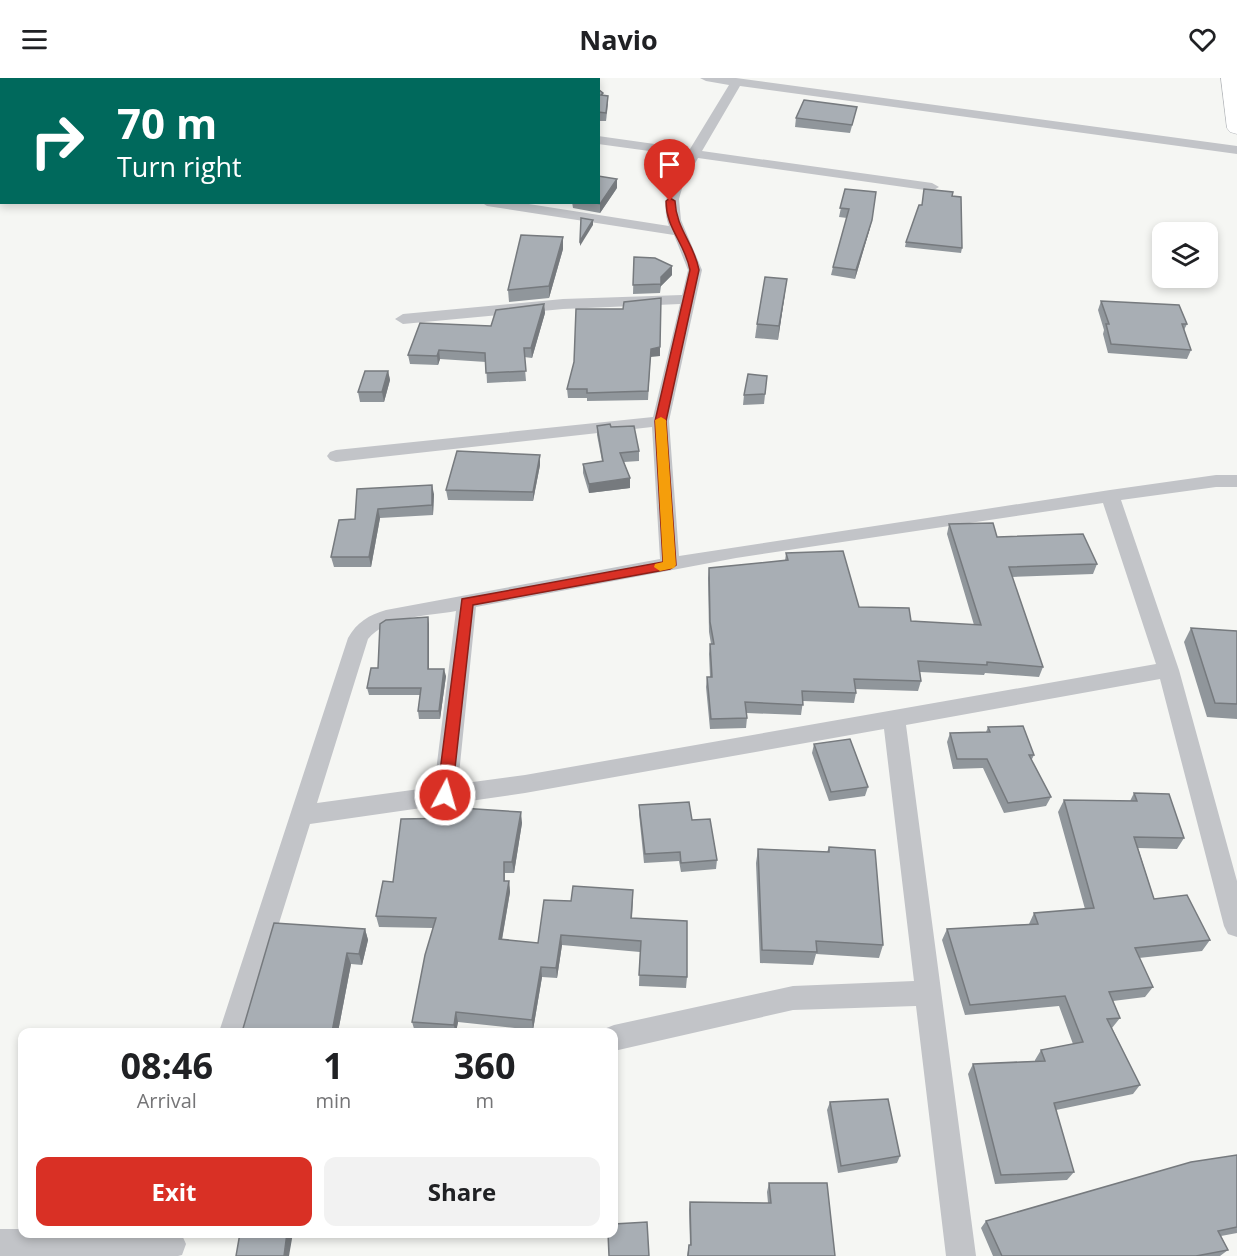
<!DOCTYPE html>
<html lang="en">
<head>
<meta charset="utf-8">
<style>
	:root { --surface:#fff; --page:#f2f2f2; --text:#202124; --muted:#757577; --accent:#d93025 }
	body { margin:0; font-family:"Open Sans",sans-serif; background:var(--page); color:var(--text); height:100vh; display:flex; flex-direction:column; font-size:22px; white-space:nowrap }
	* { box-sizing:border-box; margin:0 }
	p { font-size:20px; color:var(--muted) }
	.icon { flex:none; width:33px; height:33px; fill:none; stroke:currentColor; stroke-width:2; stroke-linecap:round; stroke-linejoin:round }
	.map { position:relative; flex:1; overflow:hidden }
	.drawer { position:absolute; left:18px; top:950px; width:600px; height:210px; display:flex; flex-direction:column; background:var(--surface); border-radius:12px; box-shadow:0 3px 9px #0003 }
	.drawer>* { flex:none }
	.banner { position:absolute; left:0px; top:0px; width:600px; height:126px; box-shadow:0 3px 9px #0003; background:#00695c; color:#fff; overflow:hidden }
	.buttons { position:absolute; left:1152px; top:144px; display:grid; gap:12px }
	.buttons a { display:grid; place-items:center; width:66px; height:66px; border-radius:12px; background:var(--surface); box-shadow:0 3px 9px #0003; font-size:30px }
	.pin { position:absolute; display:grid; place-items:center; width:51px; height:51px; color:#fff; margin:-62px -26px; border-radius:50% 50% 50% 0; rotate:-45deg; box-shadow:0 0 6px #0007 }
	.pin .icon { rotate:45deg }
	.me { position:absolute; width:66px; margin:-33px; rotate:6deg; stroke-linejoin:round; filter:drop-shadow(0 0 4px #0008) }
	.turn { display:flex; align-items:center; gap:21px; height:126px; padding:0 18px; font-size:27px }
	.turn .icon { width:78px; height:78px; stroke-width:2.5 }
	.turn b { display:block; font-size:42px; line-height:51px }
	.eta { display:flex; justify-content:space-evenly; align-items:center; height:102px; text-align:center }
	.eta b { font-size:36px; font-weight:700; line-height:42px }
	.primary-button { display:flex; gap:12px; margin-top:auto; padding:12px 18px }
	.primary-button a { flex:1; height:69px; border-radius:12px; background:var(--accent); color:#fff; font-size:24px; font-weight:700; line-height:69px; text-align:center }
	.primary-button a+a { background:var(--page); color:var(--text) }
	header { display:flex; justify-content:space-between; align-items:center; height:78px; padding:0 18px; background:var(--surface); font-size:27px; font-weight:700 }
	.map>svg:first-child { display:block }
</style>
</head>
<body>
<header><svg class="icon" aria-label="menu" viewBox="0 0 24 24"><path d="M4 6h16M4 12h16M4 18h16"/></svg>Navio<svg class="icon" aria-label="heart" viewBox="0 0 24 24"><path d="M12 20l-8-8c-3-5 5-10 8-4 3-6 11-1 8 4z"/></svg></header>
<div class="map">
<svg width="1237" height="1178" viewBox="0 0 1237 1178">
	<rect width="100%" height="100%" fill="#f5f6f3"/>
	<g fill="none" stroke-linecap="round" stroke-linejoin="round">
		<g stroke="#b3b6ba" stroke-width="1">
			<path id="primary" d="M 1221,0 L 1237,0 L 1237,56 L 1230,54 L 1227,50 Z"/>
		</g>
		<g fill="#c2c4c8" fill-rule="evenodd">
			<path d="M 74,0 L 86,0 L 73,2 Z"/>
			<path d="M 215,0 L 227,0 L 214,2 Z"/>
			<path d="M 362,0 L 374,0 L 361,2 Z"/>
			<path d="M 700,0 L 736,0 L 1237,68 L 1237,76 L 740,8 L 702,73 L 932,105 L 939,109 L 932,113 L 698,80 L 683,107 L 679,121 L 681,142 L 702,192 L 669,343 L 679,478 L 1110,412 L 1216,397 L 1237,397 L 1237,409 L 1216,409 L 1121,422 L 1179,592 L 1237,803 L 1237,859 L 1228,856 L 1224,848 L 1160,601 L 906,647 L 976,1178 L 946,1178 L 916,928 L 793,932 L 614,973 L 614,954 L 603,954 L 604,951 L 614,947 L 793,908 L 914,903 L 884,651 L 525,715 L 310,746 L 245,954 L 219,954 L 348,560 C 357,544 369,537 386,532 L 660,481 L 652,349 L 336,384 L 330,382 L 327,378 L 330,374 L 336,372 L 653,339 L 680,226 L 563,231 L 403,246 L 395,241 L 403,236 L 563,221 L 682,217 L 688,192 L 674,157 L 487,128 L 481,124 L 516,124 L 669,148 C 659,122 673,101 686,78 L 598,66 L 598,58 L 690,71 L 729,7 L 706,3 ZM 1103,425 L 1156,586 L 525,697 L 458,706 L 476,529 L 736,480 ZM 456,533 L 434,709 L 317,725 L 368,561 C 387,538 428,538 456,533 Z"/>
			<path d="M 0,1151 L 22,1151 L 22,1155 L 181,1155 L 186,1166 L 182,1177 L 178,1178 L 0,1178 Z"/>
		</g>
		<use href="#primary" fill="#fff" fill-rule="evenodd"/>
	</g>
	<g fill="#90969b">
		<path d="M 429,0 L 557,0 L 556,2 L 429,2 Z"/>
		<path d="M 598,11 L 608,26 L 606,43 L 598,43 Z"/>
		<path d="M 855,37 L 850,55 L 795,49 L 796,40 Z"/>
		<path d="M 617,110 L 600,135 L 573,130 L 572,124 L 598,124 Z"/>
		<path d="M 845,111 L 870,150 L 855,201 L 831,197 L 833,189 L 847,140 L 839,139 Z"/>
		<path d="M 952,118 L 962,170 L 961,175 L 905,169 L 906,164 L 921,127 Z"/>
		<path d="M 563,159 L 563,171 L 549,220 L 509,224 L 508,212 Z"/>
		<path d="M 634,179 L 672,188 L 672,197 L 661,208 L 660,215 L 633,216 Z"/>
		<path d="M 785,215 L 778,262 L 755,260 L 757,246 Z"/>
		<path d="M 1101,223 L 1187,246 L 1184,252 L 1191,272 L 1187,281 L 1108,275 L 1103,256 L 1104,252 L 1098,232 Z"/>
		<path d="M 544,226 L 545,235 L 532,280 L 524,279 L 526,303 L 487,305 L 486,284 L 440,281 L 438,287 L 410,286 L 408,277 L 491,248 Z"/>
		<path d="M 660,278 L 650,279 L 648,322 L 587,323 L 587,320 L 568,320 L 567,311 L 574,284 Z"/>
		<path d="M 388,293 L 390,302 L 384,324 L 360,324 L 358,314 Z"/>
		<path d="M 767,298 L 764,326 L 743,327 L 744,317 Z"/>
		<path d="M 597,348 L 611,349 L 639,373 L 639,383 L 624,384 L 630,400 L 630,410 L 589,415 L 583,395 L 583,386 L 602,383 L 597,357 Z"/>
		<path d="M 540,377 L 540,387 L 533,423 L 448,422 L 446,412 Z"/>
		<path d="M 357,411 L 434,416 L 433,437 L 380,440 L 371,489 L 334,489 L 331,479 L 355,441 Z"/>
		<path d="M 949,446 L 1097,486 L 1093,496 L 1012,499 L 1043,589 L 1039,599 L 985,595 L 984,597 L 920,594 L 921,603 L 918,613 L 855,611 L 856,615 L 854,625 L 803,623 L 801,637 L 747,635 L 747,640 L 746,650 L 710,651 L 706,609 L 707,599 L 710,599 L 709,576 L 710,566 L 711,566 L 709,554 L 708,500 L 709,490 L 785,483 L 786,475 L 859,529 L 911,543 L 974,547 L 947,456 Z"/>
		<path d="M 429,546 L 429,591 L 446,598 L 440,641 L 419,641 L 418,633 L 420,617 L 369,617 L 367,610 Z"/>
		<path d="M 1191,550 L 1237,553 L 1237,641 L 1207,639 L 1184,564 Z"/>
		<path d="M 988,649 L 1034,677 L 1031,683 L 1051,719 L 1046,728 L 1004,735 L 983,690 L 953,691 L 947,664 L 950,655 L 986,654 Z"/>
		<path d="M 814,666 L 868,709 L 865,718 L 829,723 L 812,675 Z"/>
		<path d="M 1134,715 L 1184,760 L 1177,771 L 1138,770 L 1154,821 L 1210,862 L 1202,873 L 1139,880 L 1153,909 L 1145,919 L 1113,923 L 1120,940 L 1112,950 L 1140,1007 L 1133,1016 L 1056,1032 L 1074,1094 L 1067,1102 L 995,1106 L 968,996 L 973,986 L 1035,983 L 1035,982 L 1041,972 L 1073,966 L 1059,928 L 965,937 L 942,862 L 947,851 L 1029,846 L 1034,835 L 1085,831 L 1058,734 L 1064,722 L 1130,723 Z"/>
		<path d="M 639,727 L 692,742 L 717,782 L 716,791 L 681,794 L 679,783 L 644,785 L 639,736 Z"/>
		<path d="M 522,745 L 514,795 L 505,795 L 505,803 L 509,803 L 510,814 L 502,862 L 538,865 L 571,823 L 633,823 L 632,840 L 687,899 L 686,910 L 639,908 L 640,874 L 562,867 L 557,900 L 542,899 L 533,952 L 458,944 L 456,954 L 415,954 L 412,944 L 433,850 L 379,849 L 376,838 L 393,804 Z"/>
		<path d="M 829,769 L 883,867 L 879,880 L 816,876 L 813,887 L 760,885 L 756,785 L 758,771 L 827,774 Z"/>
		<path d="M 365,851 L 368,862 L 362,887 L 351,886 L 338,954 L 242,954 Z"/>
		<path d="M 830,1024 L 900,1078 L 897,1085 L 838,1095 L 827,1032 Z"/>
		<path d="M 1237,1077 L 1237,1155 L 1221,1158 L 1228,1172 L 1220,1178 L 993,1178 L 981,1150 L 986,1143 Z"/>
		<path d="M 769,1105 L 835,1178 L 687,1178 L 689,1167 L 690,1167 L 689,1132 L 690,1124 L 768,1125 L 767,1114 Z"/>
	</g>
	<g fill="#767a7e">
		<path d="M 617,101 L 617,110 L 600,135 L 600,126 Z"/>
		<path d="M 593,142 L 593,147 L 580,168 L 580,163 Z"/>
		<path d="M 872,142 L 870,150 L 855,201 L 856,192 Z"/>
		<path d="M 563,159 L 563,171 L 549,220 L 549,208 Z"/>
		<path d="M 672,188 L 672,197 L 660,209 L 661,199 Z"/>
		<path d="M 787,201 L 785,215 L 778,262 L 779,248 Z"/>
		<path d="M 544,226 L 545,235 L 532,280 L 531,270 Z"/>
		<path d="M 660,269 L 660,278 L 650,279 L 648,322 L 651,271 Z"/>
		<path d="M 439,272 L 440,281 L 438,287 L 437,278 Z"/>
		<path d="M 388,293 L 390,302 L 384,324 L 382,314 Z"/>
		<path d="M 540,377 L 540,387 L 533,423 L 533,414 Z"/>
		<path d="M 630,400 L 630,410 L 589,415 L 589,406 Z"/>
		<path d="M 432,407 L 434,416 L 433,437 L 432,427 Z"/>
		<path d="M 378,431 L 380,440 L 371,489 L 369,479 Z"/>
		<path d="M 428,539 L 429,546 L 429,599 L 428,591 Z"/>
		<path d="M 444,591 L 446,598 L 440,641 L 439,633 Z"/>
		<path d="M 521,734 L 522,745 L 514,795 L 512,784 Z"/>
		<path d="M 509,803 L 510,814 L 500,872 L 499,861 Z"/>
		<path d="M 365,851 L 368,862 L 362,887 L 359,876 Z"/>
		<path d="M 561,857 L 562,867 L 557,900 L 556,890 Z"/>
		<path d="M 347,875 L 351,886 L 338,954 L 332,954 Z"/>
		<path d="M 541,889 L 542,899 L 533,952 L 532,942 Z"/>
		<path d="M 456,934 L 458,944 L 456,954 L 455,954 L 454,947 Z"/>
		<path d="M 287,1155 L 293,1155 L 289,1178 L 284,1178 Z"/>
	</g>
	<g fill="#a8aeb4" stroke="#767a7e" stroke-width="1.5">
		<path d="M 444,0 L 551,0 L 550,2 L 460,2 Z"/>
		<path d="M 598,11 L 603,15 L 601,17 L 608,18 L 606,35 L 598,34 Z"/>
		<path d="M 804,22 L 857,29 L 852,47 L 796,40 Z"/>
		<path d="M 598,98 L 617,101 L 600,126 L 592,124 L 598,124 Z"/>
		<path d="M 845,111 L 876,114 L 872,142 L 856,192 L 833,189 L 849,131 L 840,130 Z"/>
		<path d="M 924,111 L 953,114 L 952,118 L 961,119 L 962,170 L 906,164 L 919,127 L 922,127 Z"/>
		<path d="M 581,140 L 593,142 L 580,163 Z"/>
		<path d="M 521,157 L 563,159 L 549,208 L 508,212 Z"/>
		<path d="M 634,179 L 655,180 L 672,188 L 661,199 L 661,206 L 633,207 Z"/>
		<path d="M 765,199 L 787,201 L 779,248 L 757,246 Z"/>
		<path d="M 661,220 L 660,269 L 651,271 L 648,313 L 587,315 L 587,311 L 567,311 L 574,284 L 576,231 L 623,231 L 624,224 Z"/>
		<path d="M 1101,223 L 1179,227 L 1187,246 L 1182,246 L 1191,272 L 1111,266 L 1106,246 L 1109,246 Z"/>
		<path d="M 544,226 L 531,270 L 524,270 L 526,293 L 486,295 L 485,275 L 439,272 L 437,278 L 408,277 L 420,245 L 491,248 L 496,232 Z"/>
		<path d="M 365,293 L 388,293 L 382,314 L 358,314 Z"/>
		<path d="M 748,296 L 767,298 L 765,316 L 744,317 Z"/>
		<path d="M 610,346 L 611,349 L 634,348 L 639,373 L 620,375 L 630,400 L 589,406 L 583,386 L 603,383 L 597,348 Z"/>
		<path d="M 457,373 L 540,377 L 533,414 L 446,412 Z"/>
		<path d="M 432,407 L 432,427 L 378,431 L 369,479 L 331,479 L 339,442 L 355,441 L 357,411 Z"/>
		<path d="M 993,445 L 997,459 L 1083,456 L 1097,486 L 1009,489 L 1043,589 L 987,584 L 987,587 L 918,583 L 921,603 L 854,601 L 856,615 L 802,613 L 803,627 L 745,624 L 747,640 L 711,641 L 707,599 L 712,599 L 710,566 L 714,566 L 710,544 L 709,490 L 788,482 L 786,475 L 843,473 L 859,529 L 909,530 L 911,543 L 981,547 L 949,446 Z"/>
		<path d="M 428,539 L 428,591 L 444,591 L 439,633 L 418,633 L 421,610 L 367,610 L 371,590 L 378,590 L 380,546 L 386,542 Z"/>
		<path d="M 1191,550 L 1237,553 L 1237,626 L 1215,625 Z"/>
		<path d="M 1023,648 L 1034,677 L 1029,677 L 1051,719 L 1008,725 L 987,681 L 957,681 L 950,655 L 990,654 L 988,649 Z"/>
		<path d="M 850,661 L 868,709 L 831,714 L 814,666 Z"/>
		<path d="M 1134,715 L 1169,716 L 1184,760 L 1134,759 L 1154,821 L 1187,817 L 1210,862 L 1135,870 L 1153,909 L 1109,914 L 1120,940 L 1107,941 L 1140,1007 L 1054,1025 L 1074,1094 L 1001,1097 L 973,986 L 1045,983 L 1041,972 L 1083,964 L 1065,918 L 970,927 L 947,851 L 1038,846 L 1034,835 L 1094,830 L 1064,722 L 1137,723 Z"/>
		<path d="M 689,724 L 692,742 L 710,741 L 717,782 L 681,785 L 680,774 L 645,776 L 639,727 Z"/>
		<path d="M 461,730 L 521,734 L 512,784 L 504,784 L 504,803 L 509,803 L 499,861 L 538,865 L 544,822 L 571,823 L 573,808 L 633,812 L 631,840 L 687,843 L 687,899 L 639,897 L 641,863 L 561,857 L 556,890 L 541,889 L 532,942 L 456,934 L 454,947 L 412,944 L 425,877 L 436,840 L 376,838 L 383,803 L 393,804 L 401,741 L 459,740 Z"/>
		<path d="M 829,769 L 875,772 L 883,867 L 816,863 L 817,874 L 762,872 L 758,771 L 829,774 Z"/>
		<path d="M 274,845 L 365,851 L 359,876 L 347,875 L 332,954 L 265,953 L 265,954 L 242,954 Z"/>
		<path d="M 888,1021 L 900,1078 L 841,1088 L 830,1024 Z"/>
		<path d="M 1237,1077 L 1237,1149 L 1218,1153 L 1228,1172 L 1196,1178 L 1002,1178 L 986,1143 L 1191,1084 Z"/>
		<path d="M 769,1105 L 827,1105 L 835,1178 L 688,1178 L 689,1167 L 691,1167 L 690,1124 L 771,1125 Z"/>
		<path d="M 647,1144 L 649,1178 L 609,1178 L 608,1155 L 614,1155 L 614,1146 Z"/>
		<path d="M 240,1155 L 287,1155 L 284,1178 L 236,1178 Z"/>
	</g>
	<path fill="#d93025" stroke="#8d1f18" stroke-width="1.5" d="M 670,120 L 675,123 C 676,151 694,165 699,192 L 666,343 L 676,487 L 670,491 L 473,527 L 452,717 L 450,721 L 439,721 L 437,717 L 462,521 L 663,484 L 655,343 L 690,192 C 685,165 666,151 666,123 Z"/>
	<path fill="#f59e0b" d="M 661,339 L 666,342 L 676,487 L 674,490 L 660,493 L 654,489 L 655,486 L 663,484 L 655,342 Z"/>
</svg>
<div class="buttons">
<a><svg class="icon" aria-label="layers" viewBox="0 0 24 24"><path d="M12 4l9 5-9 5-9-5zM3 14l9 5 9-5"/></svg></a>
</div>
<div class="pin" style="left:670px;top:123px;background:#d93025"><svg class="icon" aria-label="arrive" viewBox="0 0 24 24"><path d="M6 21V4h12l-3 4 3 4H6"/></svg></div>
<svg class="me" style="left:445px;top:717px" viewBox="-20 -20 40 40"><circle r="17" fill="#d93025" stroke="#fff" stroke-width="3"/><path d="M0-11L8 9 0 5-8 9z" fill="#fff"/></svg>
<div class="banner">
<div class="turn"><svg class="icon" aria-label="right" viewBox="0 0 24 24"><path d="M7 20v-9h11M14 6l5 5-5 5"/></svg><div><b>70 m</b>Turn right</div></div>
</div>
<section class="drawer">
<div class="eta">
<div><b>08:46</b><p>Arrival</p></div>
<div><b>1</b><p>min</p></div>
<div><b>360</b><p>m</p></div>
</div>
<div class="primary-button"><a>Exit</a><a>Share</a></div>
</section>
</div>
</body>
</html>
